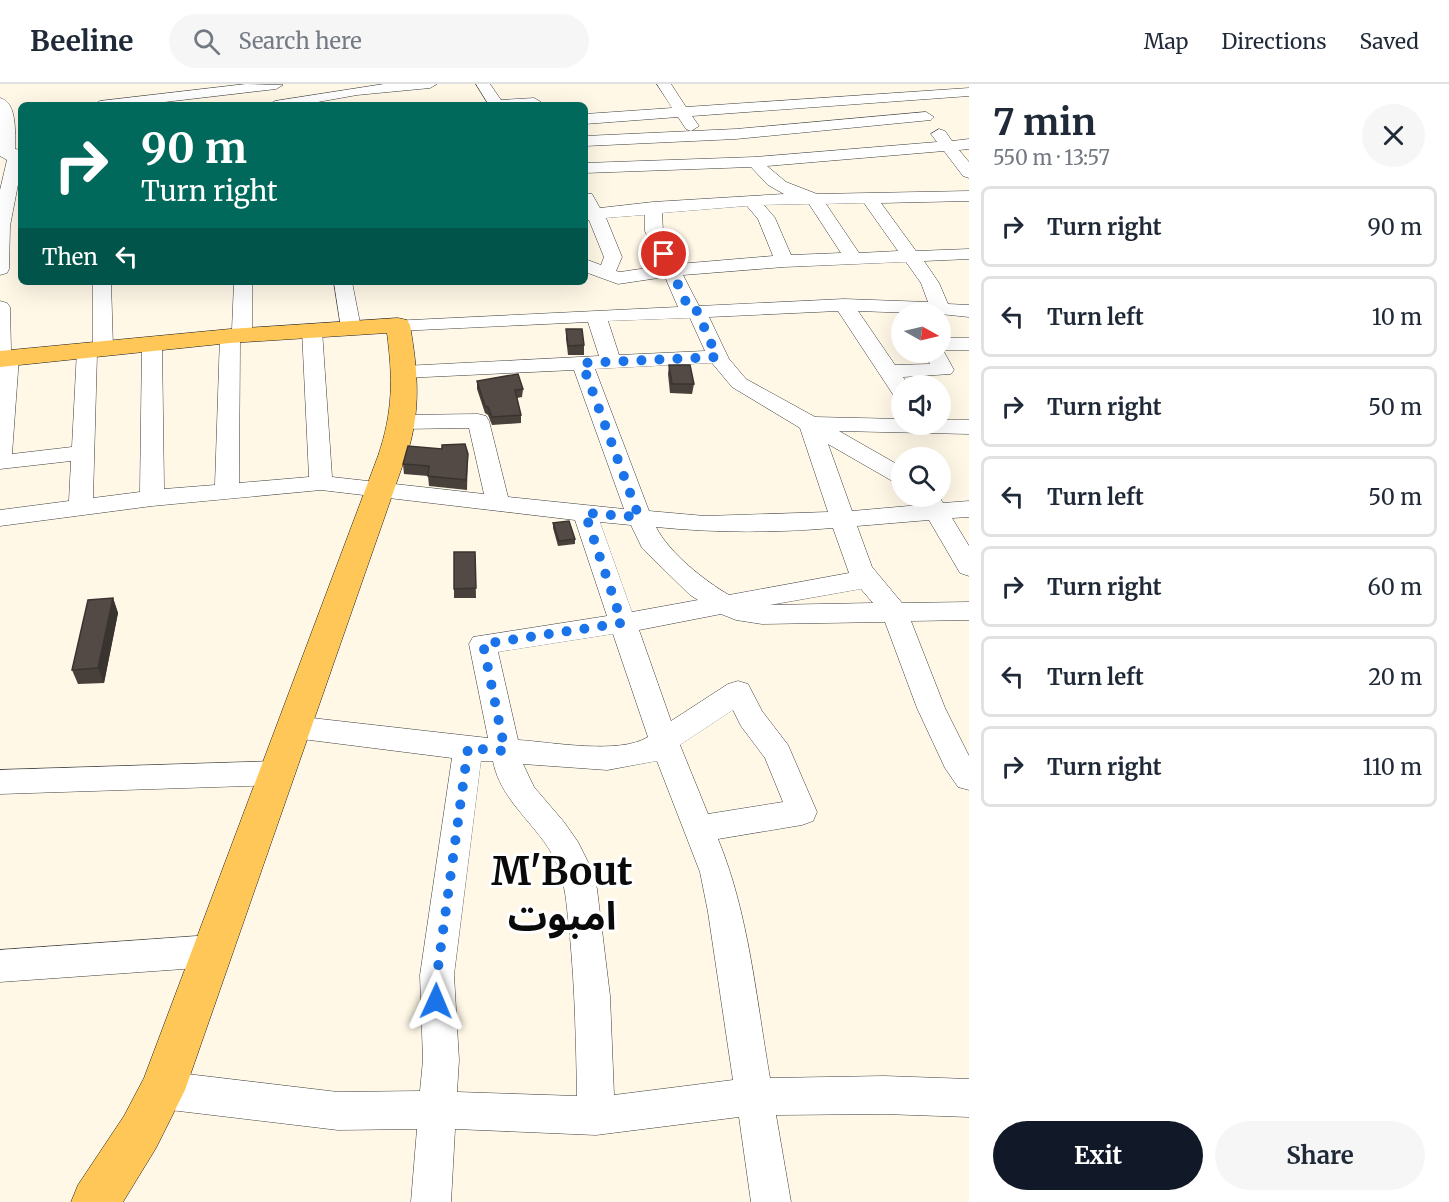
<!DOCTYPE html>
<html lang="en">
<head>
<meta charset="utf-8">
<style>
	:root { --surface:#fff; --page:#f6f6f7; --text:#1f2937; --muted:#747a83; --line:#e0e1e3; --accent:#111827 }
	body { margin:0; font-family:Merriweather,"Noto Sans Arabic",serif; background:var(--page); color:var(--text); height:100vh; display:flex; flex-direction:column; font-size:22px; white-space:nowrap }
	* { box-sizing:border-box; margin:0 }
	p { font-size:20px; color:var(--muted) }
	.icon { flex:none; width:33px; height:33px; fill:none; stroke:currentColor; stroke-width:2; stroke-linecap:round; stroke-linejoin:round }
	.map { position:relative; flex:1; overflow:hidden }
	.panel { display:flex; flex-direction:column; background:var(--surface); width:480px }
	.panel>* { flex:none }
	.banner { position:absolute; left:18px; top:18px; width:570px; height:183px; border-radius:9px; box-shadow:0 6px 24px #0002; background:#00695c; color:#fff; overflow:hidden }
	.needle { width:39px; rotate:98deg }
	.controls { position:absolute; left:891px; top:219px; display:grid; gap:12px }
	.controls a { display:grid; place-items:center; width:60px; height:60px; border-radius:50%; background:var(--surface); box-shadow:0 6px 24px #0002; font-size:30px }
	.pin { position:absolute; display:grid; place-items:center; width:51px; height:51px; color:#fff; margin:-26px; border:3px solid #fff; border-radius:50%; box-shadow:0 2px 6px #0007 }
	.me { position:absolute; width:66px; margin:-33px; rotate:1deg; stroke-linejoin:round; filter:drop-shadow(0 0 4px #0008) }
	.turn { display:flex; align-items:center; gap:21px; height:126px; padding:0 24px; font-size:27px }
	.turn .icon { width:78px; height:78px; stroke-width:2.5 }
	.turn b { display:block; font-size:42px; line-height:51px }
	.then { display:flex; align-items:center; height:57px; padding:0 24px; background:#0003; gap:12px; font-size:22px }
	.round { display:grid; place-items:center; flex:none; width:63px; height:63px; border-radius:32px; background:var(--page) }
	.overview { display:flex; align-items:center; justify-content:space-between; height:102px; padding:0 24px }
	h1 { font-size:36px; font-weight:700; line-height:45px }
	.action { display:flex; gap:12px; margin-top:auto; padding:12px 24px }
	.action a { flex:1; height:69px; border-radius:36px; background:var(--accent); color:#fff; font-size:24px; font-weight:700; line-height:69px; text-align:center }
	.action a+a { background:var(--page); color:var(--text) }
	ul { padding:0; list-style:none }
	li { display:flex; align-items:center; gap:18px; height:81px; margin:0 12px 9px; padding:0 12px; border:3px solid var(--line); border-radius:9px }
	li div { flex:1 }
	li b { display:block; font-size:22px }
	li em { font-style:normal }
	header { display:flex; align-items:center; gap:36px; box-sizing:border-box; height:84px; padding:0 30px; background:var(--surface); border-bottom:2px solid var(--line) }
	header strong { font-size:28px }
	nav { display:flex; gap:33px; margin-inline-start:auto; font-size:21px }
	.search { width:420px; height:54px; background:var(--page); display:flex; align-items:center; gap:15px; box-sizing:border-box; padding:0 21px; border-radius:33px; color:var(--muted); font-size:22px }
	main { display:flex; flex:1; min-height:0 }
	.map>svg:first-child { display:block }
</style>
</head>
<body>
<header>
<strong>Beeline</strong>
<div class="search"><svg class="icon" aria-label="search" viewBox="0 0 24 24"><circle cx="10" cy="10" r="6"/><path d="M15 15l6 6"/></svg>Search here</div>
<nav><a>Map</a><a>Directions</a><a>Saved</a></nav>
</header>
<main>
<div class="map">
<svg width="969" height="1118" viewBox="0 0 969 1118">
	<rect width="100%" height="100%" fill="#fff8e7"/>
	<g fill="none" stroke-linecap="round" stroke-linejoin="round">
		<g stroke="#3d3d3d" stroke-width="1">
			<g id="minor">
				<path d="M 246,0 L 283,1 L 276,5 L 139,21 L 93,21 L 100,17 Z"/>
				<path d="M 384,0 L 437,0 L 430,4 L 357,11 L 301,21 L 268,21 L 275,17 Z"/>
				<path d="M 476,0 L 490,0 L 501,16 L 534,14 L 541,18 L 539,21 L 489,21 Z"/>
				<path d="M 657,0 L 671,0 L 686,23 L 969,4 L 969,12 L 692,32 L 699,42 L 691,47 L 686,45 L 678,33 L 585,40 L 585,30 L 672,24 Z"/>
				<path d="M 0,14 C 18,18 15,51 15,65 L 21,66 L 21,85 L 10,142 L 9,185 L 7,189 L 0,191 L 0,106 L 7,76 L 0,72 Z"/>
				<path d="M 926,28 L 934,33 L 931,36 L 736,55 L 585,62 L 585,52 L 736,45 Z"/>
				<path d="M 939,45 L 945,47 L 952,57 L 969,55 L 969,65 L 959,66 L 969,78 L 969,94 L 963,92 L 944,67 L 767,82 L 786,98 L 817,110 L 969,107 L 969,117 L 881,119 L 916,167 L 969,165 L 969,175 L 924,177 L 939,199 L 948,220 L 969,221 L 969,233 L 940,230 L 858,227 L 895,281 L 930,280 L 924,268 L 940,268 L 940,254 L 969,254 L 969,266 L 943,266 L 954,286 L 951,290 L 903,293 L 909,302 L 902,302 L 902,313 L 894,312 L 838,227 L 709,233 L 729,275 L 746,295 L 815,333 L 902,335 L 902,340 L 940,340 L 940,336 L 969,336 L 969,350 L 839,347 L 902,383 L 902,400 L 894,398 L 828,360 L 852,427 L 920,421 L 915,412 L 939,412 L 943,419 L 969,417 L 969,433 L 952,434 L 969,462 L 969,492 L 960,489 L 929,436 L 857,442 L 872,483 L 902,519 L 969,518 L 969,536 L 911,537 L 945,624 L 969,672 L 969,706 L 958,703 L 945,684 L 917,624 L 885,538 L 762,540 L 736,536 L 721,530 L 639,546 L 671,637 L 728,600 L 738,597 L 748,600 L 762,627 L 788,661 L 817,728 L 813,737 L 802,741 L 718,755 C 749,830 756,914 770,994 L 884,992 L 969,995 L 969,1033 L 884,1030 L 776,1031 L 791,1118 L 751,1118 L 739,1033 L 596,1051 L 455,1045 L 451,1118 L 411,1118 L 417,1045 L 338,1046 L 162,1025 L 149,1019 L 143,1006 L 149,993 L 162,987 L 338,1008 L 420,1007 L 423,976 L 420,891 L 452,674 L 294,654 L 284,651 L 280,643 L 284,635 L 294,632 L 488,654 L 469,560 L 473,553 L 607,532 L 575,436 L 321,406 L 152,422 L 0,442 L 0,426 L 69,417 L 71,377 L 0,385 L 0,217 L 7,219 L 10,223 L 11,267 L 16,269 L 19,273 L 12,370 L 72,363 L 77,266 L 80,262 L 93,261 L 93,198 L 111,198 L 113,264 L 110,268 L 97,269 L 93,414 L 140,408 L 142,259 L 145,255 L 159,255 L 162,259 L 164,405 L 215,401 L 220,252 L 223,248 L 232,246 L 234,198 L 252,198 L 252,251 L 249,255 L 240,257 L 239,399 L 309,393 L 302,246 L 305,242 L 319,242 L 322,246 L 332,393 L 484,410 L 469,344 L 401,345 L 393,343 L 390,338 L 393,333 L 401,331 L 478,330 L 486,332 L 489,337 L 508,413 L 624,425 L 574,286 L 404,294 L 397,292 L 394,288 L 397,284 L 404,282 L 599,272 L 588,238 L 398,247 L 391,245 L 388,241 L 391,237 L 678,223 L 665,193 L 618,200 L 585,188 L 585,175 L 601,181 L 604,173 L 589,136 L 585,136 L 585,109 L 592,110 L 600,124 L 653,118 L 784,110 L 768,101 L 751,83 L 585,89 L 585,79 L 755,73 L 937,58 L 931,50 ZM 864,119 L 898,167 L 859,169 L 826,120 ZM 809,120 L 841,169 L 791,171 L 775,134 L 764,121 ZM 747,122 L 758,135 L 773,172 L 678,180 L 663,147 L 662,129 ZM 645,131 L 645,147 L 661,182 L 620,188 L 616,187 L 622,173 L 606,134 ZM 906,178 L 921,199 L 928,218 L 844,215 L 699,222 L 683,191 L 784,183 ZM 690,234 L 705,267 L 619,271 L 608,237 ZM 712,279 L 732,303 L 800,344 L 828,428 L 705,432 L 649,427 L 595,285 ZM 600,438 L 631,441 L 642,464 L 690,511 L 698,516 L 632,528 ZM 656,443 C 715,449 774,449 833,444 L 849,489 L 729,511 C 705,497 669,469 656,443 ZM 861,505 L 873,519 L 770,521 ZM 613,550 L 648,653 C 619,671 552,658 518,656 L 498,568 ZM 733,626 L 741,642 L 765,674 L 783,718 L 708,730 L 680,661 ZM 481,677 L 493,677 C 501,721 545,745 559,785 C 567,807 567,830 570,853 C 575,906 576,959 577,1012 L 457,1008 L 459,976 L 454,891 ZM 657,677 L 700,788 L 708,828 L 733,996 L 614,1011 L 610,912 L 597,805 L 591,784 L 578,758 L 564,738 L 534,703 L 523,680 L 607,686 Z"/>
				<path d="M 334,198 L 352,198 L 361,244 L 358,248 L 344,248 L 341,244 Z"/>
				<path d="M 278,677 L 289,680 L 293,689 L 289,698 L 278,701 L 0,710 L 0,686 Z"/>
				<path d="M 212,851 L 224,856 L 229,867 L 224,878 L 212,883 L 0,898 L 0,866 Z"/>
			</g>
		</g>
		<g stroke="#1b1b1b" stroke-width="1">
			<path id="major" d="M 398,234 L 407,236 L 410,241 C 417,283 421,319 410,360 L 185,1006 L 156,1064 L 123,1118 L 71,1118 L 78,1101 L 124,1032 L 144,994 L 378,372 C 393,328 393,295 387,249 L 230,259 L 0,283 L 0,267 L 230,245 Z"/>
		</g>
		<use href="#minor" fill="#fff" fill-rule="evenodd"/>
		<use href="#major" fill="#ffc757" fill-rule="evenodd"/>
	</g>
	<g fill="#47403b">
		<path d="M 566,245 L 584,261 L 584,271 L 568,271 L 566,254 Z"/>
		<path d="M 669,281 L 694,300 L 692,310 L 670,309 L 668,290 Z"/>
		<path d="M 477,297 L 523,305 L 522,313 L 517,314 L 521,331 L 521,339 L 492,341 L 488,331 L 485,329 L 477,305 Z"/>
		<path d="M 468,370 L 467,406 L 429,402 L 428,392 L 404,390 L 403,380 Z"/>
		<path d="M 553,439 L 575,455 L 575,460 L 558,462 L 553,444 Z"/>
		<path d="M 475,468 L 476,514 L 454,514 L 454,505 Z"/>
		<path d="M 113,514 L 118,529 L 104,599 L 78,600 L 72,586 Z"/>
	</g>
	<path fill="#3a3430" d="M 113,514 L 118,529 L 104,599 L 98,584 Z"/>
	<g fill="#534a45" stroke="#3a3430" stroke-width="1.5">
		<path d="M 566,245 L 582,245 L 584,261 L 568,262 Z"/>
		<path d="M 669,281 L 690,281 L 694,300 L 672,300 Z"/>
		<path d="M 518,290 L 523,305 L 515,306 L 521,331 L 492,333 L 488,323 L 485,322 L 477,297 Z"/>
		<path d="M 465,360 L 468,370 L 466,396 L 428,392 L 429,382 L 403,380 L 408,362 L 442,365 L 442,361 Z"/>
		<path d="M 569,437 L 575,455 L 559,457 L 553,439 Z"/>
		<path d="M 454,468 L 475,468 L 476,504 L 454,505 Z"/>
		<path d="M 113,514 L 98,584 L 72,586 L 88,516 Z"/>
	</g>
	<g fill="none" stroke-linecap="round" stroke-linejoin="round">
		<path stroke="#1a73e8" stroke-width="10" stroke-dasharray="0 18" d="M 436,917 L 437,891 L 468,664 L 505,667 L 483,560 L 622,539 L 585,429 L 639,433 L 582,279 L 717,273 L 697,227 L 690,227 L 664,170"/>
	</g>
	<g text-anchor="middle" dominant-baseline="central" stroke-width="6" stroke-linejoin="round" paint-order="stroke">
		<g font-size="39" font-weight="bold" fill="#0a0a0a" stroke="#fff">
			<text x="562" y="787">M'Bout<tspan x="562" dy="45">امبوت</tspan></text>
		</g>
	</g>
</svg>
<div class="controls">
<a><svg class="needle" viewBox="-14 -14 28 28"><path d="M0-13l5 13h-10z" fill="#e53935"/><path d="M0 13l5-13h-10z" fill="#747a83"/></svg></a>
<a><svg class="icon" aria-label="sound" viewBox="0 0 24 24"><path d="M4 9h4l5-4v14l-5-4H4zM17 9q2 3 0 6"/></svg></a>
<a><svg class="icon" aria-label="search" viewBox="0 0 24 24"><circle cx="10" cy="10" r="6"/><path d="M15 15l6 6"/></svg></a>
</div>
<div class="pin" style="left:664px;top:170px;background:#d93025"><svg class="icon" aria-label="arrive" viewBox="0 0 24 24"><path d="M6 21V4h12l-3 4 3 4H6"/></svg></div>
<svg class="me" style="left:436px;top:917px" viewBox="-20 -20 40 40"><path d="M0-17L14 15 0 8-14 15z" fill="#1a73e8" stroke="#fff" stroke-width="4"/></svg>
<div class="banner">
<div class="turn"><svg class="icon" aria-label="right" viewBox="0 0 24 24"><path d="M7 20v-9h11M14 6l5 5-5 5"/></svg><div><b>90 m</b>Turn right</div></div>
<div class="then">Then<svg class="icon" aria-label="left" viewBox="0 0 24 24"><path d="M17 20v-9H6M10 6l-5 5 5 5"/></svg></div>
</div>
</div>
<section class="panel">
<div class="overview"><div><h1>7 min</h1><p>550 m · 13:57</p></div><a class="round"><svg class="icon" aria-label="close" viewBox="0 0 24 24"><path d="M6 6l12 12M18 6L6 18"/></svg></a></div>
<ul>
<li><svg class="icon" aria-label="right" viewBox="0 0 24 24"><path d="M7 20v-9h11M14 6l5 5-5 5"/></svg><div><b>Turn right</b></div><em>90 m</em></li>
<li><svg class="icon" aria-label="left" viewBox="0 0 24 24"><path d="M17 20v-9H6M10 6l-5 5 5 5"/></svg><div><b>Turn left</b></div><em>10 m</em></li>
<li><svg class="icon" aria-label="right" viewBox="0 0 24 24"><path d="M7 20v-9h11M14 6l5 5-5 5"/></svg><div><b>Turn right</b></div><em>50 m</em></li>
<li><svg class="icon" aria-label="left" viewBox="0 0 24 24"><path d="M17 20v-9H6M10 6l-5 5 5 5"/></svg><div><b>Turn left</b></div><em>50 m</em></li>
<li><svg class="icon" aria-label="right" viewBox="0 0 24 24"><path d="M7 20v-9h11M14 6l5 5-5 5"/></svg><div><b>Turn right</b></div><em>60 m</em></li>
<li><svg class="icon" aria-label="left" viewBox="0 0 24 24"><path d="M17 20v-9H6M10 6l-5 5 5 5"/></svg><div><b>Turn left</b></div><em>20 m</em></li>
<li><svg class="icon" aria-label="right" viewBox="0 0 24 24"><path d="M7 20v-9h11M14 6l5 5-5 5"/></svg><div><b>Turn right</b></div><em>110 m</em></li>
</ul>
<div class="action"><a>Exit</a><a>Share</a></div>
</section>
</main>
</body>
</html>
